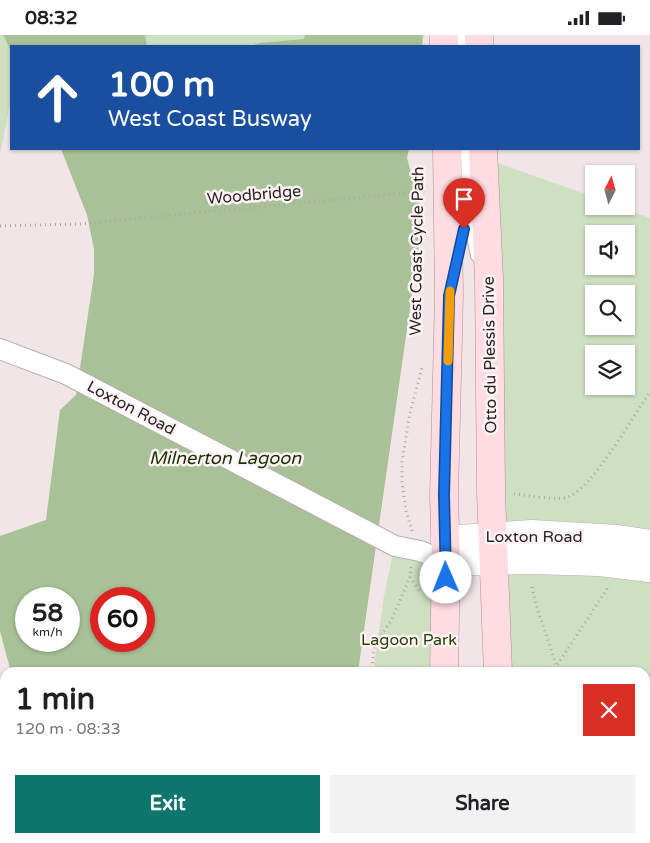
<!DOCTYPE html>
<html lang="en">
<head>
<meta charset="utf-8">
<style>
	:root { --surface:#fff; --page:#f2f2f2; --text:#202124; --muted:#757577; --accent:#0f766e }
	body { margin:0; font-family:"Varela Round",sans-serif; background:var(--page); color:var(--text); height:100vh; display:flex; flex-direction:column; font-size:19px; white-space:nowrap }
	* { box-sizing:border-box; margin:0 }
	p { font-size:16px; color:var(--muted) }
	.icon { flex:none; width:28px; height:28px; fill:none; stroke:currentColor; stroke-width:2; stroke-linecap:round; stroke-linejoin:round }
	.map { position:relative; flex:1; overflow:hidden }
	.sheet { position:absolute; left:0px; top:632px; width:650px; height:176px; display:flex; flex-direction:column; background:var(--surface); border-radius:15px 15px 0 0; box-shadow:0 1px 4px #0004 }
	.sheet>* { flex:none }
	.hud { position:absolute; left:10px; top:10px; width:630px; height:105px; border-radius:0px; box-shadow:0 1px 4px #0004; background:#1a4fa0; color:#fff; overflow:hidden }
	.needle { width:32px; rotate:6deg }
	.tools { position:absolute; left:585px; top:130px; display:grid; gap:10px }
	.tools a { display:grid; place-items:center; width:50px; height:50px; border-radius:0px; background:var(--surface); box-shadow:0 1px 4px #0004; font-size:25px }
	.speed { position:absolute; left:15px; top:552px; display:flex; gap:10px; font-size:25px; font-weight:700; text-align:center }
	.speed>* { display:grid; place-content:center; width:65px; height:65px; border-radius:50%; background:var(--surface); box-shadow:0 1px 4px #0004; line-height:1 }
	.speed small { font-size:12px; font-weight:400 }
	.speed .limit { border:8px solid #d22; background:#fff; color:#111 }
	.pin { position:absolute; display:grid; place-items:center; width:42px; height:42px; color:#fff; margin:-51px -21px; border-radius:50% 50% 50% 0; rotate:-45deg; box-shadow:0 0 5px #0007 }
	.pin .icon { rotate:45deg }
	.me { position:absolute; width:55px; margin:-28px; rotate:359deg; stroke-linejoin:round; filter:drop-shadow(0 0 4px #0008) }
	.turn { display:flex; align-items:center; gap:18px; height:105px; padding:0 15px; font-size:22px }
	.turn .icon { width:65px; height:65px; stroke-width:2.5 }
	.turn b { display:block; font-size:35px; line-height:42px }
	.round { display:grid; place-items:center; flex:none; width:52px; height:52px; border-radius:0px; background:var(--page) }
	.overview { display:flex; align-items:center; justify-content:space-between; height:85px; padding:0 15px }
	h1 { font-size:30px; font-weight:800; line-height:38px }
	.action { display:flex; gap:10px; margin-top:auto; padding:10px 15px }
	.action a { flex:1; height:58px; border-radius:0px; background:var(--accent); color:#fff; font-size:20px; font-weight:800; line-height:58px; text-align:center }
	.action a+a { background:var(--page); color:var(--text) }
	.status { display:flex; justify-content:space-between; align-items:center; height:35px; padding:0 25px; background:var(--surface); direction:ltr }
	.status svg { height:14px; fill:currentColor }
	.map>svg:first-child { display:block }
</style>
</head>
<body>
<div class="status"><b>08:32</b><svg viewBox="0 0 49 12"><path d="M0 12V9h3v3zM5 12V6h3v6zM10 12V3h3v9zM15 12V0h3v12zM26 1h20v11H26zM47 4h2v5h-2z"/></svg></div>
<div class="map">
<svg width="650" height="808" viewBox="0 0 650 808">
	<rect width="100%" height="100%" fill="#f1e5e7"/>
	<g fill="#cedfc2" fill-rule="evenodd">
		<path d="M 0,0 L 423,0 L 422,11 L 11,11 L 11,64 L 0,120 Z"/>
		<path d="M 483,123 L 594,162 L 594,171 L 618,171 L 650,183 L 650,509 L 493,502 ZM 594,199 L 626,199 L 626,231 L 594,231 ZM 594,259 L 626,259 L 626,291 L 594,291 ZM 594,319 L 626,319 L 626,351 L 594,351 Z"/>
		<path d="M 393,519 L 439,532 L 439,637 L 373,638 L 384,561 Z"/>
		<path d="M 494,527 L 650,533 L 650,703 L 645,716 L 645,638 L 498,637 Z"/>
		<rect x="349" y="804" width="81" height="4"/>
		<path d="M 501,804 L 616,804 L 614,808 L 501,808 Z"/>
	</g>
	<g fill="#a9c197" fill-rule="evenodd">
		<path d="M 3,0 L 145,0 L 147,11 L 11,11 L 11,16 Z"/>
		<path d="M 305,0 L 423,0 L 422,11 L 250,11 L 260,8 L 304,4 Z"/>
		<path d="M 61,114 L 409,114 L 407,123 L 423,182 L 358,637 L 11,637 L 0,596 L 0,501 L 46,485 L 60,375 L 76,360 L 94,239 L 94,214 L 87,180 ZM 26,564 L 69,564 L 69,606 L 26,606 ZM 101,564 L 144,564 L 144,606 L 101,606 Z"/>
		<path d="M 5,754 L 5,804 L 331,804 L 330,808 L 0,808 L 0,763 Z"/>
	</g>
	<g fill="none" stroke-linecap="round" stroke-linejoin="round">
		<g stroke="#b9aeb0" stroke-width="12">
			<g id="lane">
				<path d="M 463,0 L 463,11"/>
				<path d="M 466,114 L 467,177 L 476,221"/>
				<path d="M 459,213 L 466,181"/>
				<path d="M 453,808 L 453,804"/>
				<path d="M 484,808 L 484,804"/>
			</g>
		</g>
		<g stroke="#b9aeb0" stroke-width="22">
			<g id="street">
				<path d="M 0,314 L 66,339 L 395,511 L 420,516 L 446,527"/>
				<path d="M 645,716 L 650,703"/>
				<path d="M 645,769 L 650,771"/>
				<path d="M 614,808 L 616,804"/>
			</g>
		</g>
		<g stroke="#b9aeb0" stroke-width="29">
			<g id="secondary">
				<path d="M 445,505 L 532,499 L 618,504 L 650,509"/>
				<path d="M 446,527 L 533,525 L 600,527 L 650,533"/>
			</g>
		</g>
		<g stroke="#b38c93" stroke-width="29">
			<g id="primary">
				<path d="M 444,0 L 444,11"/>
				<path d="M 479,0 L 479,11"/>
				<path d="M 483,114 L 489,244 L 491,458 L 498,638"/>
				<path d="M 444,638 L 446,527 L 444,460 L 449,261 L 447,114"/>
				<path d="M 435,808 L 435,804"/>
				<path d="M 501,808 L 501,804"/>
			</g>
		</g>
		<g stroke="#aea5a6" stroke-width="3" stroke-dasharray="1 4" stroke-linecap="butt">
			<path d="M 0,191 L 79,189 L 425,156"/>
			<path d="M 514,459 C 526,460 558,466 568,462 C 593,453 633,381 650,357"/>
			<path d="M 412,496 L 406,476 L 402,447 L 402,427 L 410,378 L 422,333"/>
			<path d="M 411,532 L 410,542 L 421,558"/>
			<path d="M 532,552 L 537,573 L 559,638"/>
			<path d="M 371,638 L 375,608 L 391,586 L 410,542"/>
			<path d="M 552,638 L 609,551"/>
			<path d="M 343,808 L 344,804"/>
		</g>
		<use href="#lane" stroke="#fff" stroke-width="10"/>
		<use href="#street" stroke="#fff" stroke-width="20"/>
		<use href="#secondary" stroke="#fff" stroke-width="28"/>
		<use href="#primary" stroke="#fedce2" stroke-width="28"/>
	</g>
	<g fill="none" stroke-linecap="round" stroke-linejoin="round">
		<g stroke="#114b97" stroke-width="12">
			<path id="route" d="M 446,543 L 444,460 L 449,261 L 464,194"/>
		</g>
		<use href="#route" stroke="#1a73e8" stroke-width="9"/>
		<path stroke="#f59e0b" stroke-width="9" d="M 448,326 L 450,256"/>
	</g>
	<g text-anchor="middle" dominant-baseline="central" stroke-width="5" stroke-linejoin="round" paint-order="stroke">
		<g font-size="16" fill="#282425" stroke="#fef3f4">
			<text transform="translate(254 160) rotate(-5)">Woodbridge</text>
			<text transform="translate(417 216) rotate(-89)">West Coast Cycle Path</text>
			<text transform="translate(490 320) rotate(-91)">Otto du Plessis Drive</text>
			<text transform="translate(131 373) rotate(28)">Loxton Road</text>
			<text x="534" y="502">Loxton Road</text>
		</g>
		<g font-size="16" fill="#264304" stroke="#fef3f4">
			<text x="409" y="605">Lagoon Park</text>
		</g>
		<g font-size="18" font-style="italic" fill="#1c3104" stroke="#fef3f4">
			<text x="225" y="423">Milnerton Lagoon</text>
		</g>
	</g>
</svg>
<div class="tools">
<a><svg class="needle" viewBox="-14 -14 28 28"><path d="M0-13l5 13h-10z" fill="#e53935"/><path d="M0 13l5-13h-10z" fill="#757577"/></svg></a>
<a><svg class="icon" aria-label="sound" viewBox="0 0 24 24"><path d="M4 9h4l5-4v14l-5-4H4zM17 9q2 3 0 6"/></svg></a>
<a><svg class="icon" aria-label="search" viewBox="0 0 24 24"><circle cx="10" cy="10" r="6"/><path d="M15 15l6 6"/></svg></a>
<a><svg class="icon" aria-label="layers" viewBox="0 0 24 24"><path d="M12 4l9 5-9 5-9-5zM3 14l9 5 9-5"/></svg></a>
</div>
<div class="speed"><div>58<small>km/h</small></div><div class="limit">60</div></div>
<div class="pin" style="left:464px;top:194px;background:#d93025"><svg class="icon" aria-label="arrive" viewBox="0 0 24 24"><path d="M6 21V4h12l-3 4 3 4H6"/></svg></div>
<svg class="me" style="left:446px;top:543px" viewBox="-20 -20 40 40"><circle r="19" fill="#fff"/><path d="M0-13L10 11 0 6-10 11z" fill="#1a73e8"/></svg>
<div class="hud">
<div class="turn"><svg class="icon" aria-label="ahead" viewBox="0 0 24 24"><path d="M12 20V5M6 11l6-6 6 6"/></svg><div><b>100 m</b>West Coast Busway</div></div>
</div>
<section class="sheet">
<div class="overview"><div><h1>1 min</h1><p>120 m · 08:33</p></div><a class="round" style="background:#d93025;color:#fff"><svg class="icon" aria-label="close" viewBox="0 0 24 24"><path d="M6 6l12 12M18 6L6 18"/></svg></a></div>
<div class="action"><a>Exit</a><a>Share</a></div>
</section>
</div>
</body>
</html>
